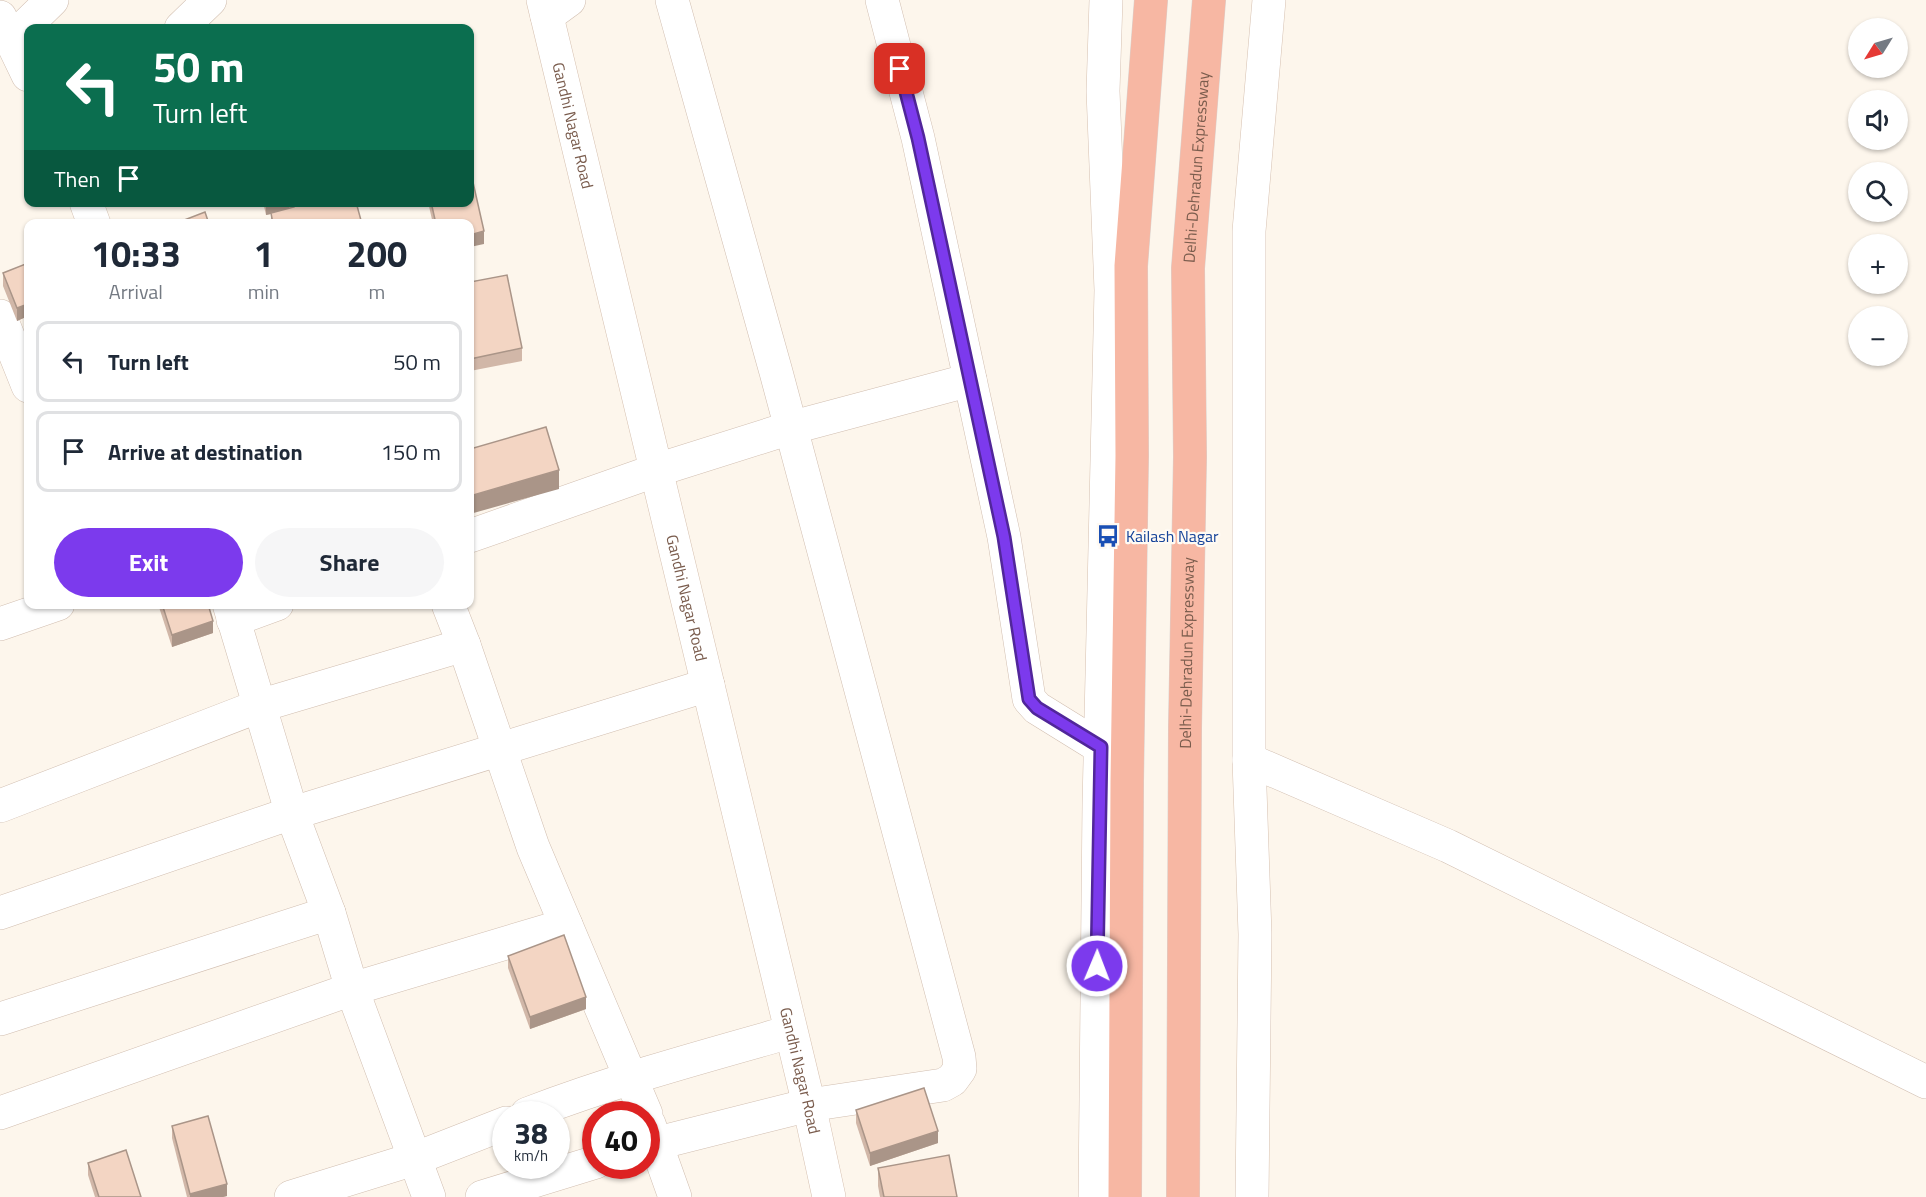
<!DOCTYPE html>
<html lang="en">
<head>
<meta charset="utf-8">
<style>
	:root { --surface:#fff; --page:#f6f6f7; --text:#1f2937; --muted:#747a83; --line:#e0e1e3; --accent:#7c3aed }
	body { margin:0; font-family:"Titillium Web",sans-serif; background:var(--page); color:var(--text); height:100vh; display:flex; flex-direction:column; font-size:22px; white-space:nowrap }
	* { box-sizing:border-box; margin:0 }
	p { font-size:20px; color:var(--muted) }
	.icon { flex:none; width:33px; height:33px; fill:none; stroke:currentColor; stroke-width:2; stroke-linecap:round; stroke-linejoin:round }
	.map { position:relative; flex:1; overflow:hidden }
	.details { position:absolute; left:24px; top:219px; width:450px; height:390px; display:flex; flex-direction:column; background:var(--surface); border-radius:12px; box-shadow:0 2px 4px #0004 }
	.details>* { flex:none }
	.guide { position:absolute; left:24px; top:24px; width:450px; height:183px; border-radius:12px; box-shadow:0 2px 4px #0004; background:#0b6e4f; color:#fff; overflow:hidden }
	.needle { width:39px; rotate:233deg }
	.controls { position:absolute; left:1848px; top:18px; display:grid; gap:12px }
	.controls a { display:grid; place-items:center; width:60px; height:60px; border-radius:50%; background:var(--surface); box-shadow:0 2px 4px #0004; font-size:30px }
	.speed { position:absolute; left:492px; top:1101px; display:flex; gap:12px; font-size:30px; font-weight:700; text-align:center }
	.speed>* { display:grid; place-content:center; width:78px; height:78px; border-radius:50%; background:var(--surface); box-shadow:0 2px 4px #0004; line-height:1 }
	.speed small { font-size:15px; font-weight:400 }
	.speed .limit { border:9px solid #d22; background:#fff; color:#111 }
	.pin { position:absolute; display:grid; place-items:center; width:51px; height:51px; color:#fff; margin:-26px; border-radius:12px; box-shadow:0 3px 9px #0006 }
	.me { position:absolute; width:66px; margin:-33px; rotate:1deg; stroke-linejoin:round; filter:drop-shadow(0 0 4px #0008) }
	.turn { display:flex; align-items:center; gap:21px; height:126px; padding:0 30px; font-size:27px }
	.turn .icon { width:78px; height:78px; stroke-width:2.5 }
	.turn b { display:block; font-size:42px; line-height:51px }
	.then { display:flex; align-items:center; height:57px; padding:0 30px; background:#0003; gap:12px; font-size:22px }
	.eta { display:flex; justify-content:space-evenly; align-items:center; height:102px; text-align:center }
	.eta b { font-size:36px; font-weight:700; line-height:42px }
	.primary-button { display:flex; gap:12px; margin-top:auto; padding:12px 30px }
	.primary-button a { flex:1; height:69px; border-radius:36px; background:var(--accent); color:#fff; font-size:24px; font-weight:700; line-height:69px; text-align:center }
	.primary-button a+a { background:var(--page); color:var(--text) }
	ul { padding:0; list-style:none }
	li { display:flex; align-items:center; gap:18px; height:81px; margin:0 12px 9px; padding:0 18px; border:3px solid var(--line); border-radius:12px }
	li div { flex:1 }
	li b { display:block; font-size:22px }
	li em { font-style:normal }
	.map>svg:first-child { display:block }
</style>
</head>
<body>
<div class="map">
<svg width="1926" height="1197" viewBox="0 0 1926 1197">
	<rect width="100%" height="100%" fill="#fdf6ec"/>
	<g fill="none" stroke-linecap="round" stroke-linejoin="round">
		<g stroke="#d1beb0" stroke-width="34">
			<g id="street">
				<path d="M 882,0 L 918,138 L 1004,537 L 1029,699 L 1037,708 L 1100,747"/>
				<path d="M 547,16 L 569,0"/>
				<path d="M 0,17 L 28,75"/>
				<path d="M 181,28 L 210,0"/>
				<path d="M 11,40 L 52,0"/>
				<path d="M 86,202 L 94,224"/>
				<path d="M 0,316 L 28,386"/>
				<path d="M 470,536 L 657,470 L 790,428 L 970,380"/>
				<path d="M 229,604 L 292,814 L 329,913 L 352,989 L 429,1197"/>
				<path d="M 448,604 L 464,645 L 533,847 L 646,1114"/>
				<path d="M 233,620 L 277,604"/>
				<path d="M 0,624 L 58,604"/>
				<path d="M 1249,760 L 1448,846 L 1926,1082"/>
				<path d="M 0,806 L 259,706 L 464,645"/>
				<path d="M 0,913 L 277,818 L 708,685"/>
				<path d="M 0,1019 L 329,913"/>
				<path d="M 0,1113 L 352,989 L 566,925"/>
				<path d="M 527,1114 C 613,1081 701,1057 790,1032"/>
				<path d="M 649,1124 L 675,1197"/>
				<path d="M 646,1146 L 809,1105 L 943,1085 L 952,1080 L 960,1069 L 959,1057 L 776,372 L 672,0"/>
				<path d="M 291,1197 L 414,1159 L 506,1123"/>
				<path d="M 482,1197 L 596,1162"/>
			</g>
		</g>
		<g stroke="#d6c0b0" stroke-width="34">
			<g id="secondary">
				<path id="s1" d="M 543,0 L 809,1105 L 829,1197"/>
				<path d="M 1095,1197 L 1099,804 L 1111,290 L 1103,91 L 1106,0"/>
				<path d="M 1252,1197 L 1255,934 L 1249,760 L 1249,231 L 1269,0"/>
			</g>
		</g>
		<g stroke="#dad1cd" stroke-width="34">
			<g id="highway">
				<path d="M 1125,1197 L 1127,782 L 1132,456 L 1131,266 L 1151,0"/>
				<path id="s2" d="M 1183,1197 L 1185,728 L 1190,457 L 1188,268 L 1209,0"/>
			</g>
		</g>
		<use href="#street" stroke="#fff" stroke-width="33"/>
		<use href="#secondary" stroke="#fff" stroke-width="33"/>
		<use href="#highway" stroke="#f7b7a3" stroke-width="33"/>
	</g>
	<g fill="#d1b7a8">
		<path d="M 263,202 L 356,202 L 362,224 L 271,224 L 271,214 L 266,215 Z"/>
		<path d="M 428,202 L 470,202 L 484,244 L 470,224 L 433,224 Z"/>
		<path d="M 28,263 L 28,316 L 17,321 L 3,286 L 3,273 Z"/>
		<path d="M 470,282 L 522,348 L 522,361 L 470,371 Z"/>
		<path d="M 158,604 L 208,604 L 213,633 L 172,647 Z"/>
		<path d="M 508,956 L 586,1009 L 530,1029 L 508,968 Z"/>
		<path d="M 856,1110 L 938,1143 L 870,1166 L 856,1123 Z"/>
		<path d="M 172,1126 L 227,1196 L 223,1197 L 187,1197 L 172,1138 Z"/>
		<path d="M 88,1163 L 141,1197 L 95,1197 L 88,1175 Z"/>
		<path d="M 878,1168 L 957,1197 L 880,1197 L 878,1186 Z"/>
	</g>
	<g fill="#aa9588">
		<path d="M 266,202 L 289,202 L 289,210 L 266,215 Z"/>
		<path d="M 484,231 L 484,244 L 470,247 L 470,235 Z"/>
		<path d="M 28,304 L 28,316 L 17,321 L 17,308 Z"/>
		<path d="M 559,470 L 559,489 L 470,514 L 470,496 Z"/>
		<path d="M 213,621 L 213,633 L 172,647 L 172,635 Z"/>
		<path d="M 586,997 L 586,1009 L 530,1029 L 530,1017 Z"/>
		<path d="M 938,1131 L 938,1143 L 870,1166 L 870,1153 Z"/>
		<path d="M 227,1184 L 227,1196 L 223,1197 L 190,1197 L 190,1194 Z"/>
	</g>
	<g fill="#f3d5c3" stroke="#aa9588" stroke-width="1.5">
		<path d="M 470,169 L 484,231 L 470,235 L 470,224 L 436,224 L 431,202 L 470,202 Z"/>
		<path d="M 293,202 L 356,202 L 362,224 L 273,224 L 271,213 L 294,207 Z"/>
		<path d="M 205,212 L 209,224 L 174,224 Z"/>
		<path d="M 28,263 L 28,304 L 17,308 L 3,273 Z"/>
		<path d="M 507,275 L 522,348 L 470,359 L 470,282 Z"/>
		<path d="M 546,427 L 559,470 L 470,496 L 470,449 Z"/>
		<path d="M 162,604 L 208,604 L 213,621 L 172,635 Z"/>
		<path d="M 564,935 L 586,997 L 530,1017 L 508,956 Z"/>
		<path d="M 924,1088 L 938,1131 L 870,1153 L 856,1110 Z"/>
		<path d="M 208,1116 L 227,1184 L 190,1194 L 172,1126 Z"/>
		<path d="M 126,1150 L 141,1197 L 99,1197 L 88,1163 Z"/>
		<path d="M 949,1155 L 957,1197 L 884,1197 L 878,1168 Z"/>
	</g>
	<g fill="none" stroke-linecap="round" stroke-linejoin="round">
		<g stroke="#51269a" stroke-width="15">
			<path id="route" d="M 900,69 L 918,138 L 1004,537 L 1029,699 L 1037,708 L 1101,747 L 1097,966"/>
		</g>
		<use href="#route" stroke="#7c3aed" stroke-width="10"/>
	</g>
	<defs>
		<g id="bus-bare" transform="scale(1.8)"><path d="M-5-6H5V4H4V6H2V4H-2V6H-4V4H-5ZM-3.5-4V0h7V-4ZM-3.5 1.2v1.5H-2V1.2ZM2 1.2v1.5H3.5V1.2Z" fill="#1a4fb4" stroke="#fffaf3" stroke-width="2.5" paint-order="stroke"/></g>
	</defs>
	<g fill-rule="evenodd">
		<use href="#bus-bare" x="1108" y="536"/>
	</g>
	<g text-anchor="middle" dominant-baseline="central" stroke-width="4.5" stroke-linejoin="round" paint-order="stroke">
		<g font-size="16" fill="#7a5c4d" stroke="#fffaf3">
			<text stroke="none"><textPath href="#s1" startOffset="129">Gandhi Nagar Road</textPath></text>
			<text stroke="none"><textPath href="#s2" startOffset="1030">Delhi-Dehradun Expressway</textPath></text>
			<text stroke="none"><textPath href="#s1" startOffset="615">Gandhi Nagar Road</textPath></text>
			<text stroke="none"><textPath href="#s2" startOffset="544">Delhi-Dehradun Expressway</textPath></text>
			<text stroke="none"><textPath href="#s1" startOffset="1101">Gandhi Nagar Road</textPath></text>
		</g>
		<g font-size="16" fill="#164399" stroke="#fffaf3" text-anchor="start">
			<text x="1126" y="536">Kailash Nagar</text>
		</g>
	</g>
</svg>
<div class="controls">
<a><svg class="needle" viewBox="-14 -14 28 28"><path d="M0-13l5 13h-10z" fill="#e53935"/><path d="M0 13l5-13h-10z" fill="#747a83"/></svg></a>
<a><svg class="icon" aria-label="sound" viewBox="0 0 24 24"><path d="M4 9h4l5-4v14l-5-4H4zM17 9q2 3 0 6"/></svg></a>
<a><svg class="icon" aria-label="search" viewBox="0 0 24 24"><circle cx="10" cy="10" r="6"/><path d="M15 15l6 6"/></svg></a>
<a>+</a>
<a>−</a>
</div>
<div class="speed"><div>38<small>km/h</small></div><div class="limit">40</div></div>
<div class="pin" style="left:900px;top:69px;background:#d93025"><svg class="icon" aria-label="arrive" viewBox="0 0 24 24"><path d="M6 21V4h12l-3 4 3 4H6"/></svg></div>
<svg class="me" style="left:1097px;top:966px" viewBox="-20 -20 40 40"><circle r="17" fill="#7c3aed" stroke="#fff" stroke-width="3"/><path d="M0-11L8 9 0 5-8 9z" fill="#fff"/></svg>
<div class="guide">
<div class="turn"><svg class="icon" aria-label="left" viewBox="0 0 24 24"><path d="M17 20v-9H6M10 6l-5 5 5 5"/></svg><div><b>50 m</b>Turn left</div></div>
<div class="then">Then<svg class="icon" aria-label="arrive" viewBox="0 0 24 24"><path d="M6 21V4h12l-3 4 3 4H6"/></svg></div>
</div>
<section class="details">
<div class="eta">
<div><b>10:33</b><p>Arrival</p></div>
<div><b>1</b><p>min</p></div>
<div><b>200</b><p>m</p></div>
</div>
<ul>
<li><svg class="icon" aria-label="left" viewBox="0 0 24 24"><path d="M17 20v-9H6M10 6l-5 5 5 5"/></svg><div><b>Turn left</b></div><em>50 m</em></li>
<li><svg class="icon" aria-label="arrive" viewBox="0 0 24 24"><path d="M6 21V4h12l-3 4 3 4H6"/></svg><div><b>Arrive at destination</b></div><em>150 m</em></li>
</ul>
<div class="primary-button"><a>Exit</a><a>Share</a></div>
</section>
</div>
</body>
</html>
